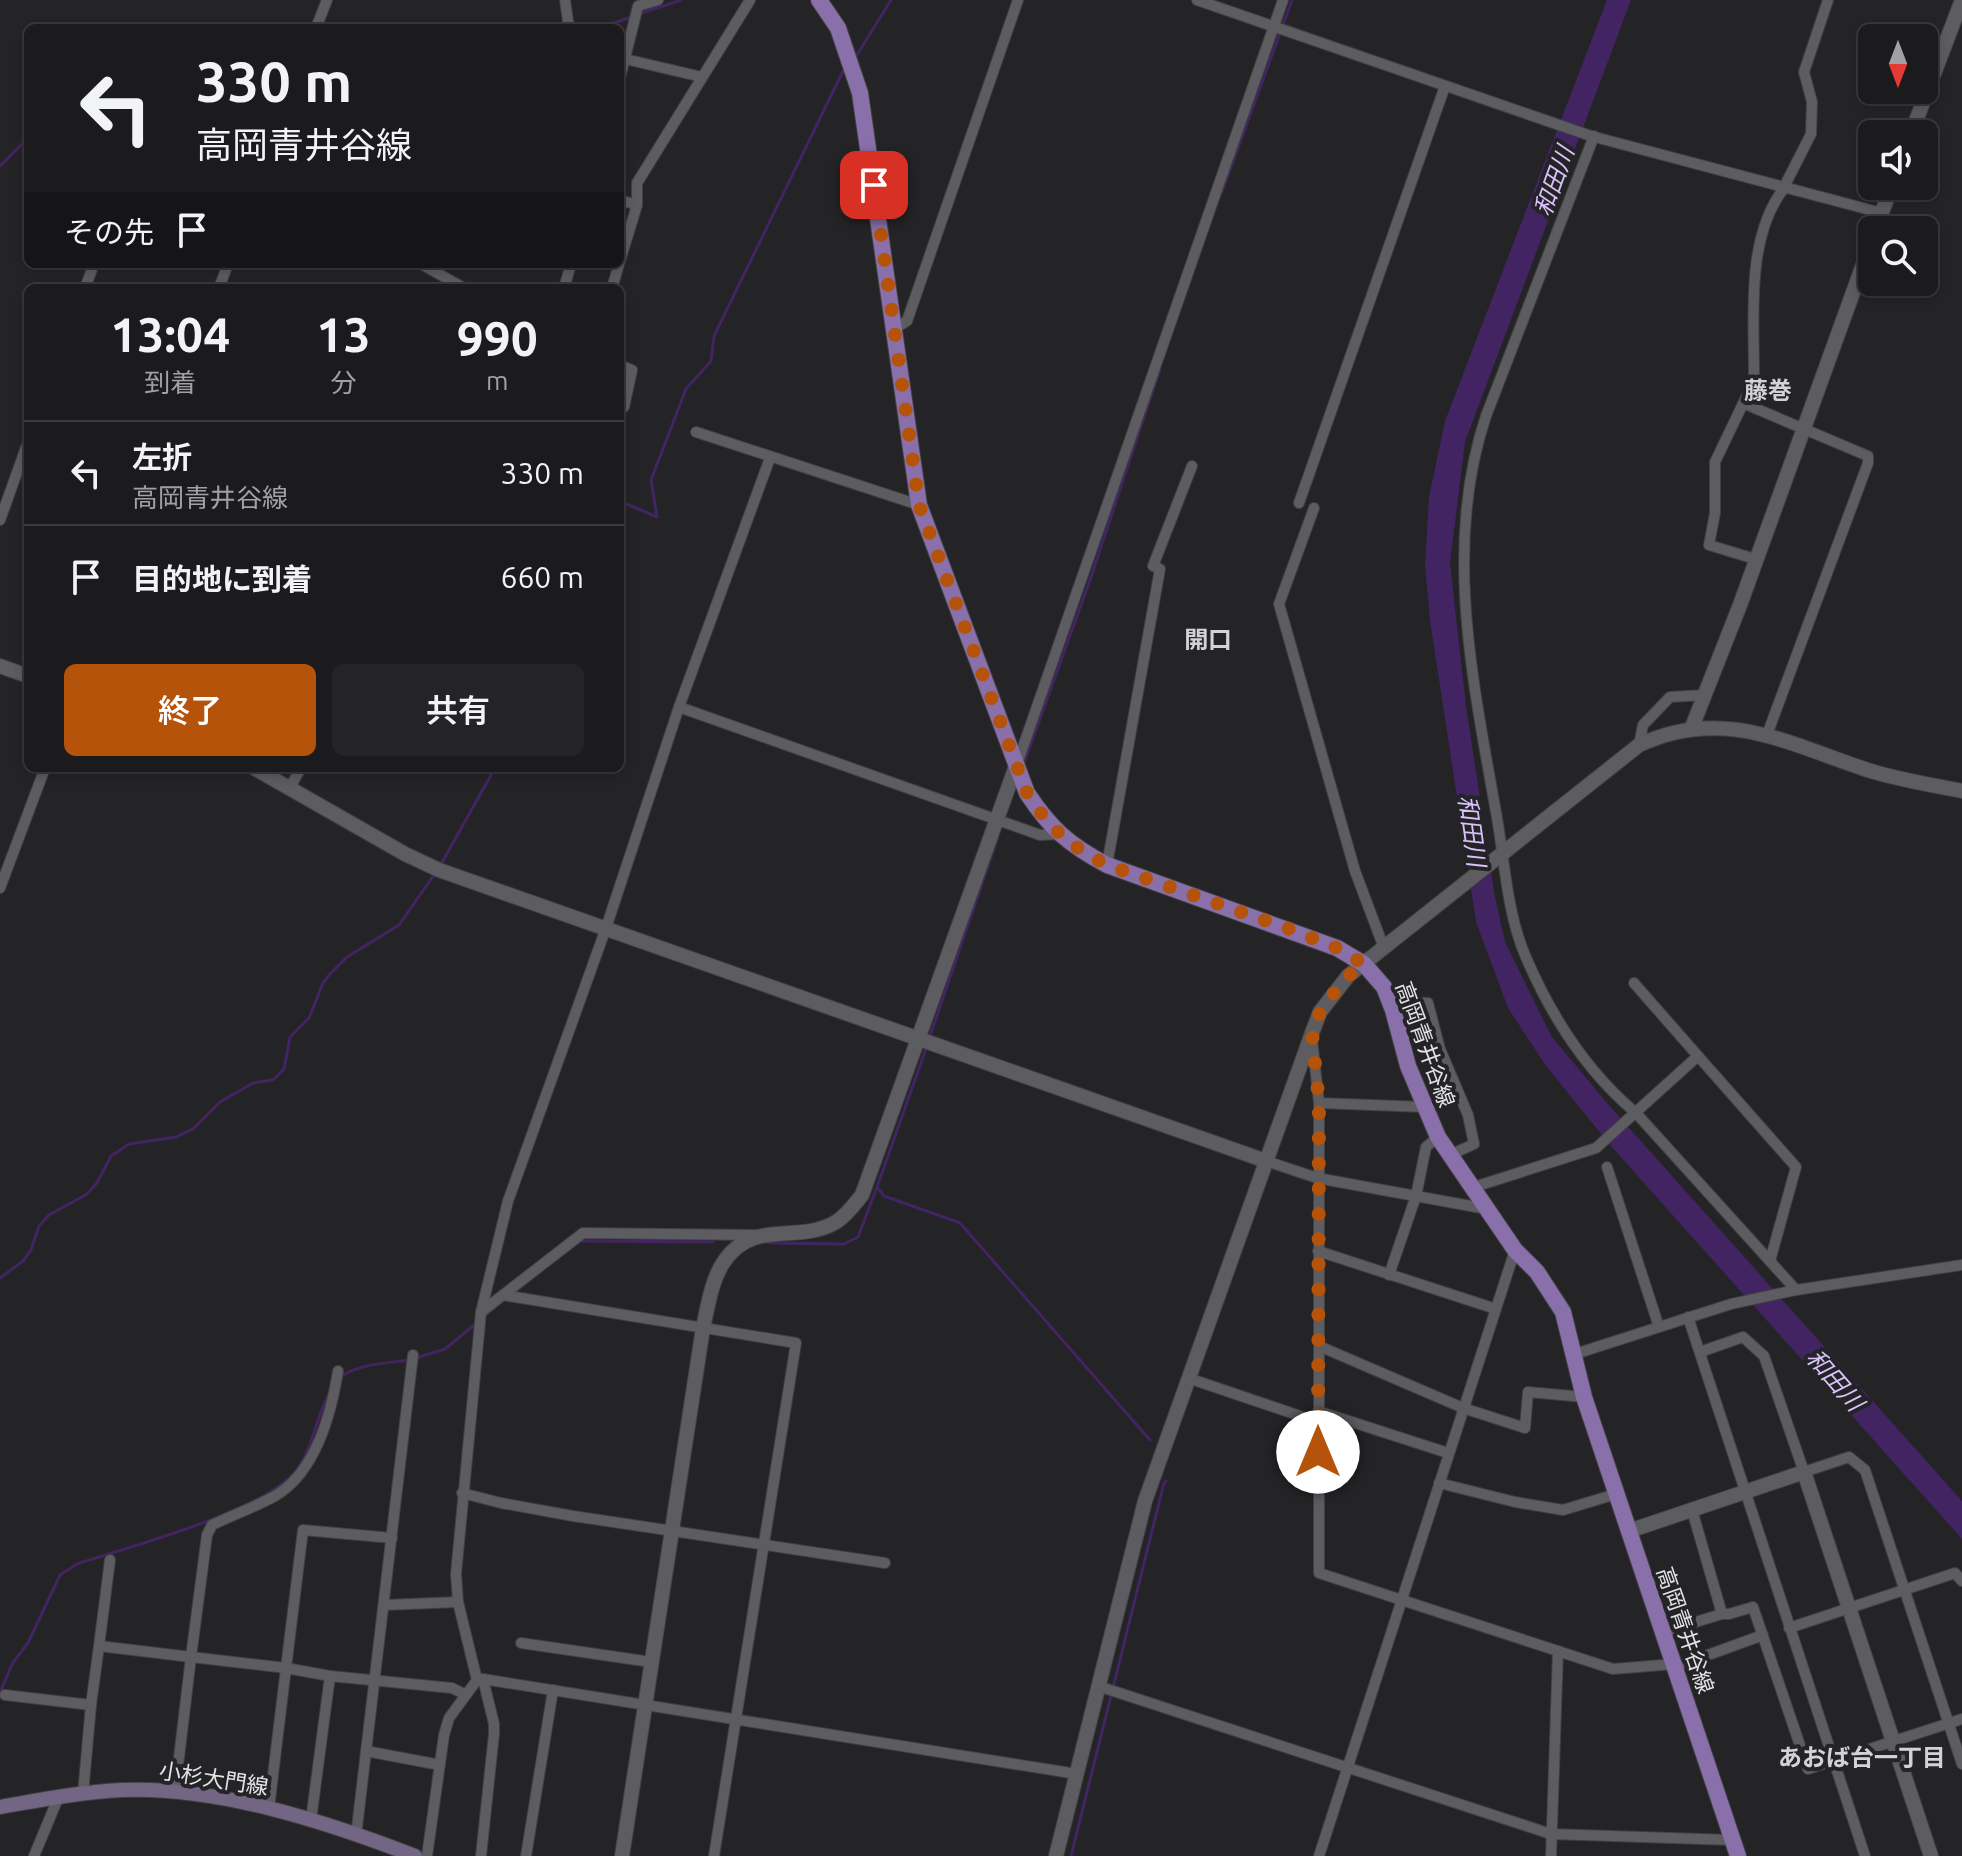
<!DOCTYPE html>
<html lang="ja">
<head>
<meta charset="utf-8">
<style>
	:root { --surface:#1b1a1c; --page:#242325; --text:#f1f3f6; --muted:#a0a1a3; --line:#39383b; --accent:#b45309 }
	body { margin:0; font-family:Ubuntu,"Noto Sans JP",sans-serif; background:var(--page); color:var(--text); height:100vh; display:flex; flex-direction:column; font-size:30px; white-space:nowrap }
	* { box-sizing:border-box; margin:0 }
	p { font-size:26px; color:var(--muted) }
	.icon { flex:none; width:44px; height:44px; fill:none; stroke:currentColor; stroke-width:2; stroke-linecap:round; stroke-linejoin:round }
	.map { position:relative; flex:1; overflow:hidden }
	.sheet { position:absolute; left:24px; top:284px; width:600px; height:488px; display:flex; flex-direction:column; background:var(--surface); border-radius:12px; box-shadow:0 4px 12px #0003,0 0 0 2px var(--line) }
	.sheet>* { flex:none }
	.guide { position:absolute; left:24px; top:24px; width:600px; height:244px; border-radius:12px; box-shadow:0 4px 12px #0003,0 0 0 2px var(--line); background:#1b1a1c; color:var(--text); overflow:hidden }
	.needle { width:52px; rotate:180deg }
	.controls { position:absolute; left:1858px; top:24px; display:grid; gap:16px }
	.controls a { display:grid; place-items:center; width:80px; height:80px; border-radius:12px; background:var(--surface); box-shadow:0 4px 12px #0003,0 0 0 2px var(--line); font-size:40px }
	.pin { position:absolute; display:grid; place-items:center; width:68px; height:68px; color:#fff; margin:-34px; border-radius:16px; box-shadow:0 4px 12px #0006 }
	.me { position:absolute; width:88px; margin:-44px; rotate:0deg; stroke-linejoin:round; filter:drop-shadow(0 0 6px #0008) }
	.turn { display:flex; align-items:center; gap:28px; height:168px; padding:0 40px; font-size:36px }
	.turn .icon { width:104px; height:104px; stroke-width:2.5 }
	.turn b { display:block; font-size:56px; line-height:68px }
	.then { display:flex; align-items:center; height:76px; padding:0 40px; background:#0003; gap:16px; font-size:30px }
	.eta { display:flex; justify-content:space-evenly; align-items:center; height:136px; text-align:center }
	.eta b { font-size:48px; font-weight:600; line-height:56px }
	.primary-button { display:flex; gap:16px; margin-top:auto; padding:16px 40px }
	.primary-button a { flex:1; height:92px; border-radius:12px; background:var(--accent); color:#fff; font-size:32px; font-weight:600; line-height:92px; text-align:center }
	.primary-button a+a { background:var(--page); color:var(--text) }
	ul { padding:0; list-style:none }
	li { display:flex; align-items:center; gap:24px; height:104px; padding:0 40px; border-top:2px solid var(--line) }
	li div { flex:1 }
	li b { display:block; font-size:30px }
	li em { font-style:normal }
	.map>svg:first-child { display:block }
</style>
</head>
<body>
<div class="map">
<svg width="1962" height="1856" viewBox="0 0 1962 1856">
	<rect width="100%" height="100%" fill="#242326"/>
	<path fill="#422462" d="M 1607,0 L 1631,0 L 1465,442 L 1450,563 L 1466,706 L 1495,897 L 1505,942 L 1552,1037 L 1607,1103 L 1962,1501 L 1962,1539 L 1610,1145 L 1546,1066 L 1508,1008 L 1476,922 L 1430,620 L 1425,566 L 1429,497 L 1445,421 Z"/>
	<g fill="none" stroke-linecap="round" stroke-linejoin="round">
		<g stroke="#422462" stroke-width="3">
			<path d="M 639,14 L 681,0"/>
			<path d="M 598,28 L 632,17"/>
			<path d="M 855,58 L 891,0"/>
			<path d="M 0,166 L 28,138"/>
			<path d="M 1222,192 L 1292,0"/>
			<path d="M 620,501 L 657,517"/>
			<path d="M 657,517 L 651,480 L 686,389 L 711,361 L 714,336 L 844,69"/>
			<path d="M 1023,766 L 1090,580 L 1160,369"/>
			<path d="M 440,866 L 495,768"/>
			<path d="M 929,1039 L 998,837"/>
			<path d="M 927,1046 L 877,1187 L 884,1196 L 960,1223 L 1150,1440"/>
			<path d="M 581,1241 L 713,1242"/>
			<path d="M 769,1243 L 844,1244 L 858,1237 L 877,1187"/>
			<path d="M 0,1278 L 23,1261 L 31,1250 L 39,1226 L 49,1215 L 87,1194 L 97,1183 L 111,1156 L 129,1144 L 176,1137 L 193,1129 L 220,1102 L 253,1083 L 273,1080 L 284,1069 L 290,1037 L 309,1018 L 323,983 L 330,974 L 347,957 L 399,925 L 436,872"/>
			<path d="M 483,1317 L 505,1299"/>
			<path d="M 416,1358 L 445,1349 L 478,1322"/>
			<path d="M 340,1378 C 354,1364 389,1363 409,1360"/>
			<path d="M 0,1693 L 12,1664 L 28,1643 L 60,1575 L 77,1564 C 128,1547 262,1512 295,1472 C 313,1450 315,1419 329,1394"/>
			<path d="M 1071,1856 L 1164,1483 L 1166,1481"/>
		</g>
		<g stroke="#414042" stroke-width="12">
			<g id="minor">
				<path d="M 565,0 L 569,28"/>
				<path d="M 1197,0 L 1591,136 L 1882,213"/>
				<path d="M 316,28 L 327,0"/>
				<path d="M 625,59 L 702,77"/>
				<path d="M 620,78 L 638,6 L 658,0"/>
				<path d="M 1594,136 L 1486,416 C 1442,547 1474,686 1497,818 C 1505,864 1507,912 1525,955 C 1550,1014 1587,1072 1636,1113 L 1796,1290"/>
				<path d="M 1784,187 L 1811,134 L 1812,102 L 1804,72 L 1828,0"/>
				<path d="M 620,200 L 637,205"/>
				<path d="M 620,261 L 637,205 L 637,183 L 750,0"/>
				<path d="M 421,264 L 464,288"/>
				<path d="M 85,288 L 94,264"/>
				<path d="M 219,288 L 228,264"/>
				<path d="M 564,288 L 571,264"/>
				<path d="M 612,288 L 619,264"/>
				<path d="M 894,329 L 907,321 L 1018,0"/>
				<path d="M 620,365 L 632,370 L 624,407"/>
				<path d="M 1745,404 L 1868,456 L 1868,463 L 1768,732"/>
				<path d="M 696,432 L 919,505"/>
				<path d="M 1299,503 L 1445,86"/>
				<path d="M 1314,508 L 1279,604 L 1355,871 L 1384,948"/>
				<path d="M 0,520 L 28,442"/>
				<path d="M 1755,559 L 1709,545 L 1715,513 L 1715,462 L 1751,387 L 1754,374 C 1754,315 1746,235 1785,187"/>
				<path d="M 679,707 L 1040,835 L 1059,834"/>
				<path d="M 1639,745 L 1643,725 L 1670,697 L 1704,695"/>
				<path d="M 1017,764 L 1283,0"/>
				<path d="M 289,789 L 301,768"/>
				<path d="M 1107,865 L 1160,569 L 1153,566 L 1192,466"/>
				<path d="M 0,888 L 45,768"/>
				<path d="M 1634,983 L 1698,1056"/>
				<path d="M 1390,1001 L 1428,1003 L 1440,1049 L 1468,1115 L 1474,1144 L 1450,1155"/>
				<path d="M 1312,1039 L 1319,1103 L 1319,1573 L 1613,1669 L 1675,1664"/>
				<path d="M 1319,1103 L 1425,1107"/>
				<path d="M 1266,1161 L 1317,1178 L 1487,1209"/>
				<path d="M 1607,1167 L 1659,1327"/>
				<path d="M 1471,1188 L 1596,1148 L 1698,1056 L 1796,1167 L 1770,1261"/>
				<path d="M 1318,1251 L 1496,1309"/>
				<path d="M 1389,1275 L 1416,1196 L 1426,1147 L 1438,1137"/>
				<path d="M 503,1295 L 796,1343 L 714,1856"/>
				<path d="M 481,1312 L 583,1233 L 755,1235"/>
				<path d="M 1688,1317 L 1865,1856"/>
				<path d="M 1319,1346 L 1463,1408 L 1525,1428 L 1528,1392 L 1584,1397"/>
				<path d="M 1700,1352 L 1743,1337 L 1764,1356 L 1804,1472 L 1849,1457 L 1865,1470 L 1962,1764"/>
				<path d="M 1575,1354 L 1731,1304 L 1796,1290 L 1962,1265"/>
				<path d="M 1188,1378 L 1318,1422"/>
				<path d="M 1318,1411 L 1448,1453"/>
				<path d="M 1439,1483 L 1515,1502 L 1563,1510 L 1616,1494"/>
				<path d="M 462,1493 L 501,1503 L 573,1516 L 885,1563"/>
				<path d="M 384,1605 L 458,1602"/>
				<path d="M 1722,1614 L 1729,1614 L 1753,1607 L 1808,1769 L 1962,1719"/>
				<path d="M 1789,1628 L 1955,1573 L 1962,1581"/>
				<path d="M 1663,1632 L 1722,1614 L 1692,1510"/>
				<path d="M 521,1643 L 651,1662"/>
				<path d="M 99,1646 L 110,1560"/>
				<path d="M 1675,1667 L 1763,1635"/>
				<path d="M 477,1680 L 483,1679 L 1077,1774"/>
				<path d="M 1098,1686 L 1551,1834 L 1732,1840"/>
				<path d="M 5,1695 L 91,1705 L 99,1646 L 191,1657 L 207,1535 L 212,1525 C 233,1515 255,1507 275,1496 C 316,1472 331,1415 338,1371"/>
				<path d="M 366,1751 L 440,1765"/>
				<path d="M 175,1791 L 191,1657 L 286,1668 L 303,1530 L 392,1538"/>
				<path d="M 83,1794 L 91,1705"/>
				<path d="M 269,1808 L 286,1668 L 330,1676"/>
				<path d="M 311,1820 L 330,1676 L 452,1688 L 466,1695"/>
				<path d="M 356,1836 L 413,1355"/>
				<path d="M 34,1856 L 59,1796"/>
				<path d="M 427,1856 L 444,1735 L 449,1718 L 477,1680 L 458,1602 L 456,1574 L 481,1312 L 508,1201 L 606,928 L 679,707 L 770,458"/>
				<path d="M 481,1856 L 494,1734 L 494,1724 L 483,1679"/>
				<path d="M 526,1856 L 553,1690"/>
				<path d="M 1319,1856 L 1515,1250"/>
				<path d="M 1551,1856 L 1558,1651"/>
			</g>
		</g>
		<g stroke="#414042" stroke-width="16">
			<g id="tertiary">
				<path d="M 1911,134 L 1962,0"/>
				<path d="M 1875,230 L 1892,186"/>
				<path d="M 0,666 L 28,676"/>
				<path d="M 1692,727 L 1740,605 L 1872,240"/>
				<path d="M 254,768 L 405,854 L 439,870 L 1266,1161"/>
				<path d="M 1629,1531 L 1804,1472 L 1931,1856"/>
				<path d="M 622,1856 L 703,1328 C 708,1306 711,1282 723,1263 C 753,1217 797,1245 836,1222 C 847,1215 854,1205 862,1195 L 1016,766"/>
				<path d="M 1056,1856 L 1145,1501 L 1312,1033 L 1320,1012 L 1348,976 L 1639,745 C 1724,705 1790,745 1871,771 C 1900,780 1932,785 1962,791"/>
			</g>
		</g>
		<g stroke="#414042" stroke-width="16">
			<path id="secondary" d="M 0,1807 C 40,1800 81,1792 122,1790 C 217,1786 327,1822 415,1856"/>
		</g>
		<g stroke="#414042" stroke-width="18">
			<path id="primary" d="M 819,0 L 838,28 L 860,93 L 919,505 L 1027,793 C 1050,828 1069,845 1107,865 L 1337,948 L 1364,964 L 1384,987 L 1393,1010 L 1408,1066 L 1438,1137 L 1515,1250 L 1537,1272 L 1563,1312 L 1584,1397 L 1738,1856"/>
		</g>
		<use href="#minor" stroke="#5d5c60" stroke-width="10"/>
		<use href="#tertiary" stroke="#5d5c60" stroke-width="14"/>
		<use href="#secondary" stroke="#736685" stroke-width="14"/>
		<use href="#primary" stroke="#8970aa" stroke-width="16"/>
	</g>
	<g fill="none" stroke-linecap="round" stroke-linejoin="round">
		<path stroke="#b45309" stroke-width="14" stroke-dasharray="0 25.2" d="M 874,185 L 919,505 L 1027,793 C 1050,829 1069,845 1107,865 L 1287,928 L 1337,948 L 1364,964 L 1348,976 L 1334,993 L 1320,1012 L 1312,1033 L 1319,1103 L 1318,1452"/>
	</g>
	<g text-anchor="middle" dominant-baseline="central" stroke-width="8" stroke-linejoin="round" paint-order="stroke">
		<g font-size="22" fill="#e4e3e5" stroke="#242326">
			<text transform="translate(1426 1044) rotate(70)">高岡青井谷線</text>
			<text transform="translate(1686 1630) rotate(71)">高岡青井谷線</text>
			<text transform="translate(214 1778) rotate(9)">小杉大門線</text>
		</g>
		<g font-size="24" font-style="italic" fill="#d9c2fb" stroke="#242326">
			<text transform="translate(1554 181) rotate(-70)">和田川</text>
			<text transform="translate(1472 831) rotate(82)">和田川</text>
			<text transform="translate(1835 1380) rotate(49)">和田川</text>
		</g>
		<g font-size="24" font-weight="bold" fill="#d4d2d7" stroke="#242326">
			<text x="1768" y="390">藤巻</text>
			<text x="1208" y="639">開口</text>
			<text x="1862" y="1757">あおば台一丁目</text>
		</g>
	</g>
</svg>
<div class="controls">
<a><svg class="needle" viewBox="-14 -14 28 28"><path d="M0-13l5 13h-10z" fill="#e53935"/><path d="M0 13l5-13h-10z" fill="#a0a1a3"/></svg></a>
<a><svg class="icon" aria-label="sound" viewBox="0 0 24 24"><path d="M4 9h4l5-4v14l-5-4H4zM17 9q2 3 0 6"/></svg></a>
<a><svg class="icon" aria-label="search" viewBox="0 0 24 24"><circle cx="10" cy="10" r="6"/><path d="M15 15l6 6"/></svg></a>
</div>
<div class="pin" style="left:874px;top:185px;background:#d93025"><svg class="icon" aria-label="arrive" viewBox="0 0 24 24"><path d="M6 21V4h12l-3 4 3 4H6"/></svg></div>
<svg class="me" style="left:1318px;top:1452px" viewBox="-20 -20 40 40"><circle r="19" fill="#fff"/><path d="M0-13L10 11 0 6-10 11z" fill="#b45309"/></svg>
<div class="guide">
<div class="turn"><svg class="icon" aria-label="left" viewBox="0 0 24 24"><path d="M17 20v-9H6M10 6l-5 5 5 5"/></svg><div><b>330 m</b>高岡青井谷線</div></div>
<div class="then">その先<svg class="icon" aria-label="arrive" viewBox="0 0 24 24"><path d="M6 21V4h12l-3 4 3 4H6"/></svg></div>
</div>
<section class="sheet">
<div class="eta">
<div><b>13:04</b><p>到着</p></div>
<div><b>13</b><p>分</p></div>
<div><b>990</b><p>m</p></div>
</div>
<ul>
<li><svg class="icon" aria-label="left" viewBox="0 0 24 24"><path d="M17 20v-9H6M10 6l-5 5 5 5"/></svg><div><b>左折</b><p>高岡青井谷線</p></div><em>330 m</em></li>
<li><svg class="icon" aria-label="arrive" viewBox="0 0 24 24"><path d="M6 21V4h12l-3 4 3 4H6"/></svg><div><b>目的地に到着</b></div><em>660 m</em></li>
</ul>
<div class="primary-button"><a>終了</a><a>共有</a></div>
</section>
</div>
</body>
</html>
